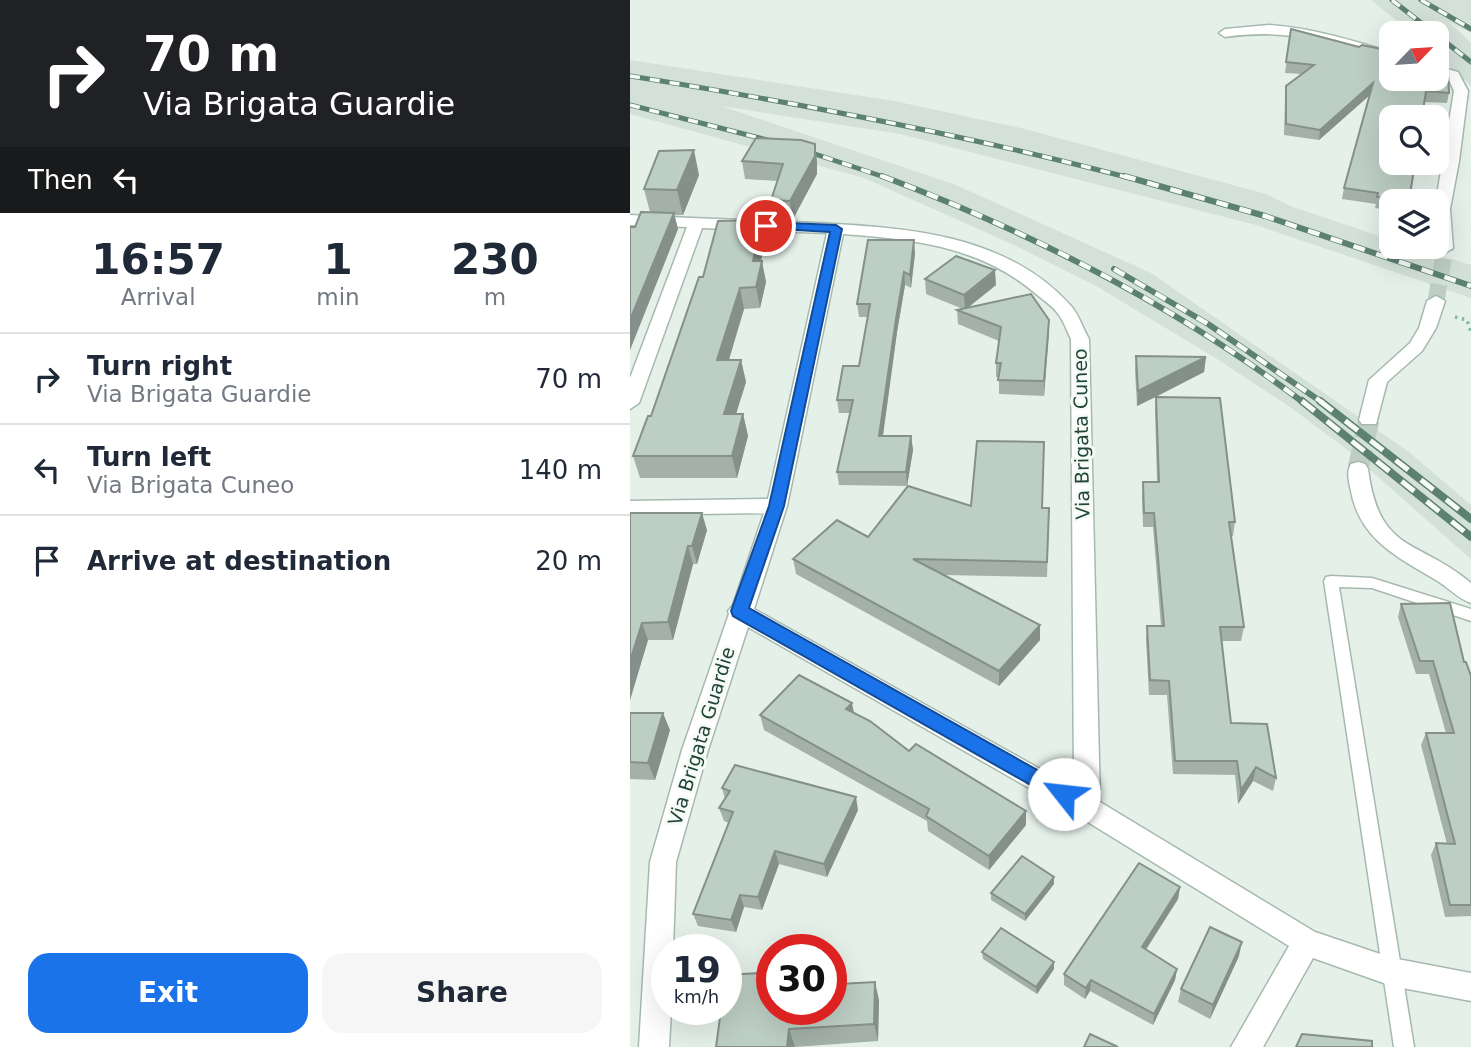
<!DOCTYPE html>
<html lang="en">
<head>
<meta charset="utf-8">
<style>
	:root { --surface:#fff; --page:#f6f6f7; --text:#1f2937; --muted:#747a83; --line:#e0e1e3; --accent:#1a73e8 }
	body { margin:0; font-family:"DejaVu Sans",sans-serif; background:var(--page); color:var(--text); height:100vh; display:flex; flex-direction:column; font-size:26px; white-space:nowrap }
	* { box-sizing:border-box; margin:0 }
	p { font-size:23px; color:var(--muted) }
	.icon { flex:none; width:38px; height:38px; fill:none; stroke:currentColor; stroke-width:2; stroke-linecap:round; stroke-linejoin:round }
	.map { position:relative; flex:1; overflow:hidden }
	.drawer { display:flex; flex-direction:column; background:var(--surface); width:630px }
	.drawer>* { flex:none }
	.hud { background:#202124; color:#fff; overflow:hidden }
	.needle { width:46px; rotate:65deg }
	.fabs { position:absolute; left:749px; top:21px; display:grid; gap:14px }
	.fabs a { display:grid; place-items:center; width:70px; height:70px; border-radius:14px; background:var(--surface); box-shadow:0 7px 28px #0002; font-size:35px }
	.speed { position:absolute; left:21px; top:934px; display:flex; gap:14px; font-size:35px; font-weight:700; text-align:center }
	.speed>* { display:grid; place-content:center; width:91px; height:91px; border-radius:50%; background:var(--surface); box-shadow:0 7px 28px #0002; line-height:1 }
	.speed small { font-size:18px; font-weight:400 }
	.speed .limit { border:10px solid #d22; background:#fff; color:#111 }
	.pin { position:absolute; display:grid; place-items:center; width:60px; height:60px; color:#fff; margin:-30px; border:4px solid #fff; border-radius:50%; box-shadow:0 2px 7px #0007 }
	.me { position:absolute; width:77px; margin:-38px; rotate:299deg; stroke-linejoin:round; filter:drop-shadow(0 0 5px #0008) }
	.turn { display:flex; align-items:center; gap:24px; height:147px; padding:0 28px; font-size:32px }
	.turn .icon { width:91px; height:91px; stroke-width:2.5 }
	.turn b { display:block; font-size:49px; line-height:60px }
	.then { display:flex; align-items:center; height:66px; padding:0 28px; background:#0003; gap:14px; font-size:26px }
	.eta { display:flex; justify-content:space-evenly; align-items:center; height:119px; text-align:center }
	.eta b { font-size:42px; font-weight:600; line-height:49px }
	.cta { display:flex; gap:14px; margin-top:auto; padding:14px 28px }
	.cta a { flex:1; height:80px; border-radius:21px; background:var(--accent); color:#fff; font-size:28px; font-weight:600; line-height:80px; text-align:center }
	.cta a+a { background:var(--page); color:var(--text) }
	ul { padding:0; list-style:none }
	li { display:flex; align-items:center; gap:21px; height:91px; padding:0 28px; border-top:2px solid var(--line) }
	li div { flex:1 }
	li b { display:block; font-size:26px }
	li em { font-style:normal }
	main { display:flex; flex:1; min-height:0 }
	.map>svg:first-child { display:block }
</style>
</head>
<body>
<main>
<section class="drawer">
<div class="hud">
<div class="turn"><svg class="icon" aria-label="right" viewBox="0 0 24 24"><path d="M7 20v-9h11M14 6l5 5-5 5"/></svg><div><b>70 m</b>Via Brigata Guardie</div></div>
<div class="then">Then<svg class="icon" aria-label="left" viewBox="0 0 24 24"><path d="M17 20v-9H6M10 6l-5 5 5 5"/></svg></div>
</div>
<div class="eta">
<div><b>16:57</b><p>Arrival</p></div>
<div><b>1</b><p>min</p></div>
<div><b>230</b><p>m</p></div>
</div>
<ul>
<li><svg class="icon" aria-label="right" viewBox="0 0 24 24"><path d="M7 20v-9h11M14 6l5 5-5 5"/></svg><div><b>Turn right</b><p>Via Brigata Guardie</p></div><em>70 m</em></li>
<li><svg class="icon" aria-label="left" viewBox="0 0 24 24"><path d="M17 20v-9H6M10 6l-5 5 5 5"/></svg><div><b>Turn left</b><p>Via Brigata Cuneo</p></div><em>140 m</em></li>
<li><svg class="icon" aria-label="arrive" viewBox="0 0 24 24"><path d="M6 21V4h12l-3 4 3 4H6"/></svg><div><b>Arrive at destination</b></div><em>20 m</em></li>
</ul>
<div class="cta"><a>Exit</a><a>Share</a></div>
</section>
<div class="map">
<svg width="841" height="1047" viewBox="0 0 841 1047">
	<rect width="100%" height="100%" fill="#e5f0e9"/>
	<g fill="#d3e1d8">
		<path d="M 741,0 L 841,0 L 841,33 L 819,22 L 841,43 L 841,86 L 807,55 L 807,33 L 782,33 Z"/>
		<path d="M 0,60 L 264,101 L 395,129 L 636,194 L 663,207 L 761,240 L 761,247 L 782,247 L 841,265 L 841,298 L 626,225 L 270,134 L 91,106 L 326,185 L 521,273 L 779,452 L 841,505 L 841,559 L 715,448 L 660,407 L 587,359 L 468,287 L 384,245 L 234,178 L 0,114 Z"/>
	</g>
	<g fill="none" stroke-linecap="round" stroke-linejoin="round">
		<path stroke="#becec5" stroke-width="17" stroke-dasharray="17 9" stroke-linecap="butt" d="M 806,301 L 815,248"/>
		<path stroke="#becec5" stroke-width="21" stroke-dasharray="21 10" stroke-linecap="butt" d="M 728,469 L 739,420"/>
		<g stroke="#a6b9b0" stroke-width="3">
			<path id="lane" d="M 701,576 L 742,578 L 841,609 L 841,621 L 742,588 L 709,587 L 784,1047 L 764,1047 L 694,581 L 696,577 Z"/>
		</g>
		<g stroke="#a6b9b0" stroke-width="3">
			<g id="street">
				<path d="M 639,25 C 681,28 721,40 761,52 L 761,60 C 699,45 662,27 595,37 L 589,33 L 595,29 Z"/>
				<path d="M 807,66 L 828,72 L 838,91 L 829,161 L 820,209 L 823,248 L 815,253 L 807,248 L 806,201 L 824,91 L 818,78 L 807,74 Z"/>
				<path d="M 0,215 C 55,218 110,220 165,222 C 261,227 371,228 441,306 C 449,315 453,329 459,339 L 470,802 L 685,932 L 762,958 L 841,973 L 841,1001 L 762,986 L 683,958 L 633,1047 L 601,1047 L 659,946 L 448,816 L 118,627 L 78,750 L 46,862 L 43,950 L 37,950 L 37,1010 L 41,1010 L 39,1047 L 9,1047 L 20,862 L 52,750 L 99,614 L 98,611 L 103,605 L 134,513 L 0,515 L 0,501 L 138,499 L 197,233 L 72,228 L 9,403 L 0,409 L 0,378 L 57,227 L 0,225 ZM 213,234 C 283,239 349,246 405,293 C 413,300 423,306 429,315 C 434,322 437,331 441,339 L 444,788 L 124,609 L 157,506 Z"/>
				<path d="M 806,296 L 815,301 L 806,328 L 792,351 L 757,382 L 746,424 L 732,424 L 729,420 L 739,380 L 780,343 L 789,328 L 797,301 Z"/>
				<path d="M 728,462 L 735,464 L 738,469 C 749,554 787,538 841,583 L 841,603 C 829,599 820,589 809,582 C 770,558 730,541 721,491 C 719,482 716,472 721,464 Z"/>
			</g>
		</g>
		<path stroke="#81b79e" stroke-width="3.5" stroke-dasharray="2.5 4.5" stroke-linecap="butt" d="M 825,317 L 837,320 L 841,332"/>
		<use href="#lane" fill="#fff" fill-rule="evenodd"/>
		<use href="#street" fill="#fff" fill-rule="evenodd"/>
		<g stroke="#5c8071" stroke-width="5">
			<g id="rail-far2">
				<path d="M 762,0 L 841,62"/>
				<path d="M 791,0 L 841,29"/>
				<path d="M 0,76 C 169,103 335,135 500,178"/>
				<path d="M 0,105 L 161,146 L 257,178"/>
			</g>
		</g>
		<g stroke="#5c8071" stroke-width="6">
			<g id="rail-far1">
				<path d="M 252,176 C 403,233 545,305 674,403"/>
				<path d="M 494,176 L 635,216 L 841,286"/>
				<path d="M 484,269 L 578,324 L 693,403"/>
			</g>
		</g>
		<g stroke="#5c8071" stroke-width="8">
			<g id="rail">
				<path d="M 672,401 L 841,537"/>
				<path d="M 690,401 L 841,519"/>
			</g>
		</g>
		<use href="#rail-far2" stroke="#f6fbf8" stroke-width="3.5" stroke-dasharray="10" stroke-linecap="butt"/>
		<use href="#rail-far1" stroke="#f6fbf8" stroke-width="4.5" stroke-dasharray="12" stroke-linecap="butt"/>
		<use href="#rail" stroke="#f6fbf8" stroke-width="5" stroke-dasharray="16" stroke-linecap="butt"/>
	</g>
	<g fill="#a3b1a9">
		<path d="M 661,29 L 819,93 L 817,103 L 794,102 L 779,201 L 761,201 L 761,211 L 745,208 L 746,204 L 712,199 L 714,188 L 740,95 L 689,140 L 654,135 L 655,97 L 656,86 L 672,74 L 655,73 Z"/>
		<path d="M 185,144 L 187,162 L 187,174 L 163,219 L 144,219 L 141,200 L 148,181 L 115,179 L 112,161 Z"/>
		<path d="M 69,175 L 53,215 L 44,215 L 48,229 L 0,350 L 0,227 L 5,227 L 20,212 L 14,189 Z"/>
		<path d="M 132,220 L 135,240 L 131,261 L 136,282 L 130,308 L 114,309 L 99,360 L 111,360 L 116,382 L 106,414 L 113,414 L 118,436 L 107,478 L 10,478 L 3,456 L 21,416 L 73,277 Z"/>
		<path d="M 285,253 L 281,288 L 275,285 L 267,332 L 253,436 L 281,436 L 283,450 L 277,486 L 209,485 L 207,472 L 220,413 L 209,413 L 207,400 L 229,366 L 238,317 L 229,317 L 227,304 Z"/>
		<path d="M 295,279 L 366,285 L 336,309 L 419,320 L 414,396 L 369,394 L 369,377 L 366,377 L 366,363 L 369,341 L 328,324 L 327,310 L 333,309 L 296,294 Z"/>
		<path d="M 506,356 L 576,357 L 574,372 L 526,397 L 605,522 L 603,536 L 601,536 L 614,627 L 611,641 L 591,641 L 601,723 L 646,778 L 643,791 L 623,781 L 608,804 L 605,775 L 543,774 L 537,695 L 519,695 L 516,640 L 517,626 L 531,626 L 523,527 L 513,527 L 512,496 L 513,482 L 527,482 L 525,410 L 526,397 L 507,406 L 505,371 Z"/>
		<path d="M 341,506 L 413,508 L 419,524 L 417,577 L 313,575 L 410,625 L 410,640 L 369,686 L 166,574 L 163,559 Z"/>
		<path d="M 0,513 L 77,530 L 67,564 L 63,564 L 43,640 L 18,640 L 0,700 Z"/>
		<path d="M 771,604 L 834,662 L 841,676 L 841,916 L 815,917 L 801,855 L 806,843 L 817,844 L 791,745 L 796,733 L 816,733 L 799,674 L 786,674 L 768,617 Z"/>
		<path d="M 0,713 L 40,730 L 25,780 L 0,779 Z"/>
		<path d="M 224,713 L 279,751 L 396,811 L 396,825 L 359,870 L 298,831 L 297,821 L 134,730 L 130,715 Z"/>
		<path d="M 92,788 L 228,810 L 197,877 L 149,864 L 132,910 L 114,907 L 106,932 L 68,926 L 63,914 L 99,823 L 94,821 L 89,808 L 95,799 Z"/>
		<path d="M 424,884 L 395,921 L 361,900 L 361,893 Z"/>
		<path d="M 550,887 L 548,899 L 516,950 L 547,969 L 545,980 L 523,1025 L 460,991 L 455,999 L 434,985 L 434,974 Z"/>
		<path d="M 352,952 L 424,969 L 407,994 L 353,959 Z"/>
		<path d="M 609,956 L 580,1019 L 548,1002 L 551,989 Z"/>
		<path d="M 130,973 L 215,976 L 214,984 L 249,1000 L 248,1041 L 165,1047 Z"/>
	</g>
	<g fill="#849089">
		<path d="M 743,83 L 741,94 L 689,140 L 690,130 Z"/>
		<path d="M 185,144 L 187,162 L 187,174 L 163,219 L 160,201 Z"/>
		<path d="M 64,150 L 69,175 L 53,215 L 47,190 Z"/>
		<path d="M 44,213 L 48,229 L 0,350 L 0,320 Z"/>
		<path d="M 132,220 L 135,240 L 128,275 L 132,261 L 136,282 L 130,308 L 126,287 L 123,261 Z"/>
		<path d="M 284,240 L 285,253 L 281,288 L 280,275 Z"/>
		<path d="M 365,270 L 366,285 L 335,310 L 334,295 Z"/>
		<path d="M 274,272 L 275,285 L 267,332 L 251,449 L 249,436 L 266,319 Z"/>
		<path d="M 110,288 L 114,309 L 92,382 L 87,360 Z"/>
		<path d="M 419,320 L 419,334 L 414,396 L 414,381 Z"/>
		<path d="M 576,357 L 574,372 L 507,406 L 508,391 Z"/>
		<path d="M 111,360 L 116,382 L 99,436 L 94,414 Z"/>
		<path d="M 113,414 L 118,436 L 107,478 L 102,456 Z"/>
		<path d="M 281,436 L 283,450 L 277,486 L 276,472 Z"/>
		<path d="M 72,513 L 77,530 L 67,564 L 62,546 Z"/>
		<path d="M 58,546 L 63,564 L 43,640 L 38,622 Z"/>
		<path d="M 12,623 L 18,640 L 0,700 L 0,661 Z"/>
		<path d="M 410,625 L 410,640 L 369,686 L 369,671 Z"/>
		<path d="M 222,703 L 225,718 L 216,709 Z"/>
		<path d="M 33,713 L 40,730 L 25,780 L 18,763 Z"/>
		<path d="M 626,767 L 623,781 L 608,804 L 611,790 Z"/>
		<path d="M 226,797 L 228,810 L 197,877 L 194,864 Z"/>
		<path d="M 396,811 L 396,825 L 359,870 L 359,856 Z"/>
		<path d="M 145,851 L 149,864 L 132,910 L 128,897 Z"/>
		<path d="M 424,877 L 424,884 L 395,921 L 395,914 Z"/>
		<path d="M 550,887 L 548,899 L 510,958 L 512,947 Z"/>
		<path d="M 110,895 L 114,907 L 106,932 L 101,920 Z"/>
		<path d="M 612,942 L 609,956 L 580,1019 L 583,1005 Z"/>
		<path d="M 210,958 L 215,976 L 213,1002 L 209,984 Z"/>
		<path d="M 424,962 L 424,969 L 407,994 L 406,987 Z"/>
		<path d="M 547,969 L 545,980 L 523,1025 L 524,1014 Z"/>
		<path d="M 461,980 L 460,991 L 455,999 L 456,988 Z"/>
		<path d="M 245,982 L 249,1000 L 248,1041 L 244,1024 Z"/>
		<path d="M 159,1029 L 165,1047 L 157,1047 Z"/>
	</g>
	<g fill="#bdcec4" stroke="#849089" stroke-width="2">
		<path d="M 661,29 L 729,47 L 732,45 L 761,51 L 761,79 L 807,79 L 807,66 L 818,70 L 819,93 L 796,91 L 792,117 L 761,117 L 761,163 L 785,163 L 779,201 L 747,197 L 748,193 L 714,188 L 743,83 L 690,130 L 656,124 L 656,86 L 684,65 L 656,62 Z"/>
		<path d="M 126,138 L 171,140 L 185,144 L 185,156 L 160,201 L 141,200 L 153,164 L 112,161 Z"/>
		<path d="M 64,150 L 47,190 L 14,189 L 29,151 Z"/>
		<path d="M 11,212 L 44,213 L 0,320 L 0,227 L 5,227 Z"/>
		<path d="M 132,220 L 123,261 L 132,261 L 126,287 L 110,288 L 87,360 L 111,360 L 94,414 L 113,414 L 102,456 L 3,456 L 18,416 L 21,416 L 69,277 L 73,277 L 88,221 Z"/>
		<path d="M 238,240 L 284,240 L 280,275 L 274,272 L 266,319 L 249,436 L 281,436 L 276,472 L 207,472 L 223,400 L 207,400 L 213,366 L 229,366 L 240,304 L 227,304 Z"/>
		<path d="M 326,256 L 365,270 L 334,295 L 295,279 Z"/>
		<path d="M 401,294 L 419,320 L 414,381 L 368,380 L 371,363 L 366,363 L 371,327 L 327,310 Z"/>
		<path d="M 506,356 L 576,357 L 508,391 Z"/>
		<path d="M 526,397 L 590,398 L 605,522 L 599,522 L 614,627 L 590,627 L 601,723 L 637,724 L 646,778 L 626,767 L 611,790 L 607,761 L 545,761 L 539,681 L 520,680 L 517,626 L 534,626 L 524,513 L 514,513 L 513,482 L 529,482 Z"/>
		<path d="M 347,441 L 414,442 L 412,508 L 419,508 L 417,562 L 283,559 L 410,625 L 369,671 L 163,559 L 207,520 L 238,537 L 278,486 L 341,506 Z"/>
		<path d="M 0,513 L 72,513 L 62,546 L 58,546 L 38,622 L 12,623 L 0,661 Z"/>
		<path d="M 820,603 L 834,662 L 836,662 L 841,676 L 841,905 L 820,905 L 806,843 L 825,844 L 796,733 L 824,733 L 803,661 L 790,661 L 771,604 Z"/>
		<path d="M 169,675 L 222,703 L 216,709 L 240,721 L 279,751 L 286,744 L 396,811 L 359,856 L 296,816 L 299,809 L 130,715 Z"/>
		<path d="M 0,713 L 33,713 L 18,763 L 0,762 Z"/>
		<path d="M 105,765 L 226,797 L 194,864 L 145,851 L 128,897 L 110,895 L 101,920 L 63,914 L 103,812 L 89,808 L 100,791 L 92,788 Z"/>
		<path d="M 392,856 L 424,877 L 395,914 L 361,893 Z"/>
		<path d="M 509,863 L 550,887 L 512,947 L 547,969 L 524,1014 L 461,980 L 456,988 L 434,974 Z"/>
		<path d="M 580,927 L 612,942 L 583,1005 L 551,989 Z"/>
		<path d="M 371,928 L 424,962 L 406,987 L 352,952 Z"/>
		<path d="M 210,958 L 209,984 L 245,982 L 244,1024 L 159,1029 L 157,1047 L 86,1047 L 91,1010 L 96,1010 L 96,975 L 130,973 L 131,963 L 142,962 L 142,1010 L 201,1010 L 201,959 Z"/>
		<path d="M 460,1034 L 488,1047 L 454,1047 Z"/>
		<path d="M 672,1034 L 742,1041 L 742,1047 L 666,1047 Z"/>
	</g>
	<path fill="#1a73e8" stroke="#114b97" stroke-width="2" d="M 136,222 L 206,225 L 212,229 L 154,506 L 119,608 L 441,789 L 444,794 L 441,800 L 434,803 L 427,800 L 103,616 L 101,611 L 139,506 L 200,232 L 132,228 L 130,226 Z"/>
	<g text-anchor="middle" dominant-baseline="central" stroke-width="6" stroke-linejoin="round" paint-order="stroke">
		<g font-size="19" fill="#214536" stroke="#f6fbf8">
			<text transform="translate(451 434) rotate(-91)">Via Brigata Cuneo</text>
			<text transform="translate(71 736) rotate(-73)">Via Brigata Guardie</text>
		</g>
	</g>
</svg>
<div class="fabs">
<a><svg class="needle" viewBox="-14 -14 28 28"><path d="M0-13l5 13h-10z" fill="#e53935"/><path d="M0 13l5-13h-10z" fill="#747a83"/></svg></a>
<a><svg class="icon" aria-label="search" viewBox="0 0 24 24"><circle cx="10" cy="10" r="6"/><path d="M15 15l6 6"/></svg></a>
<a><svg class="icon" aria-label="layers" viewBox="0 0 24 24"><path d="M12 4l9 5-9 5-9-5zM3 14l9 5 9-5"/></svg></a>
</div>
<div class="speed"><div>19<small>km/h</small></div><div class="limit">30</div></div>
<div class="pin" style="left:136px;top:226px;background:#d93025"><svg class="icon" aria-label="arrive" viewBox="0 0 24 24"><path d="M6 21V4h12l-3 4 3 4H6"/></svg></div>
<svg class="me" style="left:434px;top:794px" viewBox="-20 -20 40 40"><circle r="19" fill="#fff"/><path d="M0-13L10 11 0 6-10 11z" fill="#1a73e8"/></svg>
</div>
</main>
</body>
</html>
